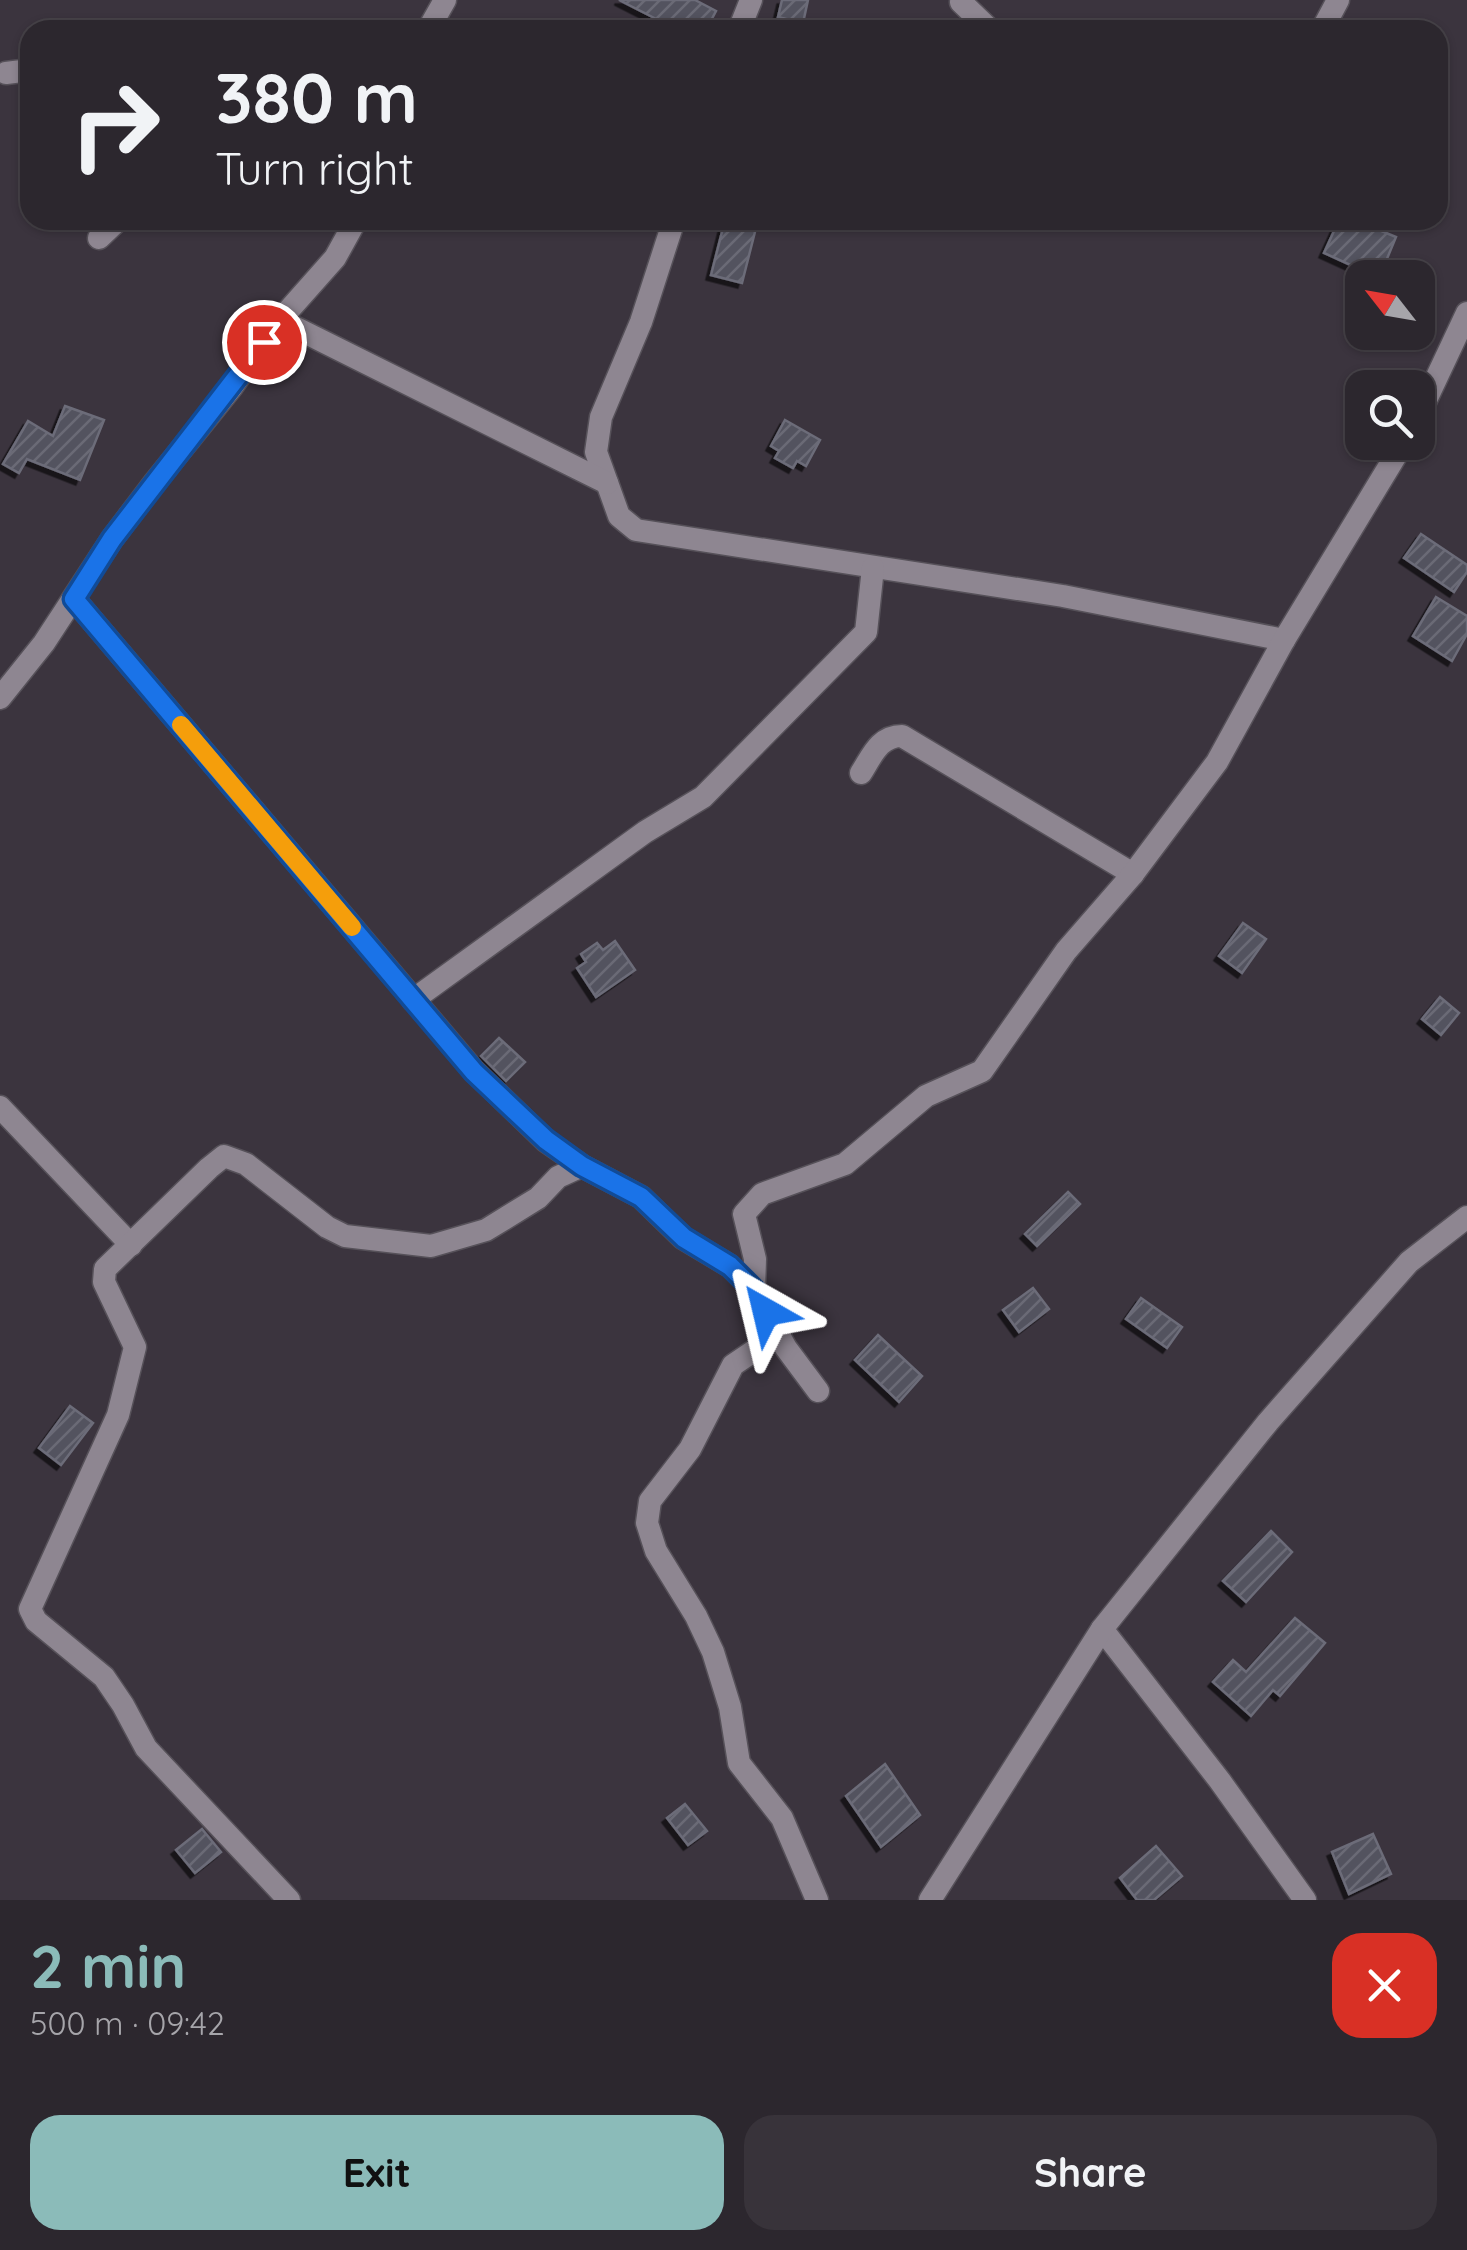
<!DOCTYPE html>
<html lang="en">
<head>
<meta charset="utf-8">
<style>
	:root { --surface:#2c272e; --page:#38333a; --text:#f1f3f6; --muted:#a6a5aa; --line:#48444a; --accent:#8bbbb9 }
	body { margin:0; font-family:Quicksand,sans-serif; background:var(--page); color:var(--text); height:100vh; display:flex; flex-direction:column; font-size:38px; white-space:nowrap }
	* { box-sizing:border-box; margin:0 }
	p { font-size:32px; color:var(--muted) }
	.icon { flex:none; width:55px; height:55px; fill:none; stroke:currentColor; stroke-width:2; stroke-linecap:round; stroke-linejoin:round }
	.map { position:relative; height:1900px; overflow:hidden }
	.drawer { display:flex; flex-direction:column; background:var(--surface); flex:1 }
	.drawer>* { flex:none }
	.banner { position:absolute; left:20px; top:20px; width:1428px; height:210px; border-radius:30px; box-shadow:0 2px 8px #0004,0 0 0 2px var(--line); background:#2c272e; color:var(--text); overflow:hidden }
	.needle { width:65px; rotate:301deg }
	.fabs { position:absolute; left:1345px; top:260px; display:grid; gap:20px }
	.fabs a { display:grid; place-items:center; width:90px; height:90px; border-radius:20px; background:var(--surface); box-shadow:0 2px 8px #0004,0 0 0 2px var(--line); font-size:50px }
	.pin { position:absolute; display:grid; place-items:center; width:85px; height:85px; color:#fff; margin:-42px; border:5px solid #fff; border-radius:50%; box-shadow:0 2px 10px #0007 }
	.me { position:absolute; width:110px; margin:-55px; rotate:323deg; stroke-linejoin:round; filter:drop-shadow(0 0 8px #0008) }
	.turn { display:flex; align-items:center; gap:35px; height:210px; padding:0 30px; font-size:45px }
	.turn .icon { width:130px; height:130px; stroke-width:2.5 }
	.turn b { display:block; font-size:70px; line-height:85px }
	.round { display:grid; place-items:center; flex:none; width:105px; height:105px; border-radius:30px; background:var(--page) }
	.summary { display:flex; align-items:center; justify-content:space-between; height:170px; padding:0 30px }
	h1 { font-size:60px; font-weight:700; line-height:75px; color:var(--accent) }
	.action { display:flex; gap:20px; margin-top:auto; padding:20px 30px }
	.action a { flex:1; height:115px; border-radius:30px; background:var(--accent); color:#111; font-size:40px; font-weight:700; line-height:115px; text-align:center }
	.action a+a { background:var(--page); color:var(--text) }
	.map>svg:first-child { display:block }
</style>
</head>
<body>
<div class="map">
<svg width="1467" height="1900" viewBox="0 0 1467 1900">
	<defs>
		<pattern id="building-hatch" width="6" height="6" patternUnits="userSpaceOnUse" patternTransform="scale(2.5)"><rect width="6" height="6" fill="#53535f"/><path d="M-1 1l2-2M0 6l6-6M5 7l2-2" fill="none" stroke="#6b6b76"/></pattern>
		<filter id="shadow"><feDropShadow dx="-4.5" dy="4.5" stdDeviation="0" flood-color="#0009"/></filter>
	</defs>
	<rect width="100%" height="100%" fill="#3b343e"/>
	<g fill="url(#building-hatch)" stroke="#6c6c79" stroke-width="2.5" filter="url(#shadow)">
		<path d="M 619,0 L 695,0 L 716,11 L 706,30 L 678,30 Z"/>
		<path d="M 782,0 L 808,0 L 803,23 L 778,17 Z"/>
		<path d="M 725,220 L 758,220 L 742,283 L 711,275 Z"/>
		<path d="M 1339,220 L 1355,220 L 1396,237 L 1379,278 L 1324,253 Z"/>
		<path d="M 65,406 L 104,420 L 80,480 L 27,459 L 19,473 L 3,464 L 28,421 L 53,436 Z"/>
		<path d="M 785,420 L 820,440 L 806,466 L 797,461 L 793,468 L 775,458 L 779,451 L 771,446 Z"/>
		<path d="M 1421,534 L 1467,565 L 1467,572 L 1454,592 L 1404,558 Z"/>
		<path d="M 1436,597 L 1467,616 L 1467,634 L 1452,661 L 1413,636 Z"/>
		<path d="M 1243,923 L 1266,939 L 1242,973 L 1219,956 Z"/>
		<path d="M 615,941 L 635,970 L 596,997 L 577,968 L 586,962 L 581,954 L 597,943 L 603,950 Z"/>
		<path d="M 1440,997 L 1459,1013 L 1441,1035 L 1422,1019 Z"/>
		<path d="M 499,1038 L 525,1062 L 506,1081 L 481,1056 Z"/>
		<path d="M 1068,1192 L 1080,1204 L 1037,1246 L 1025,1234 Z"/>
		<path d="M 1033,1288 L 1049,1309 L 1019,1332 L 1003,1310 Z"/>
		<path d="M 1141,1298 L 1182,1327 L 1167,1348 L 1126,1319 Z"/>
		<path d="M 878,1335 L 922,1376 L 899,1402 L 855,1360 Z"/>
		<path d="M 70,1406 L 93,1423 L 61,1465 L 39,1448 Z"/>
		<path d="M 1271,1531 L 1292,1552 L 1246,1602 L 1223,1581 Z"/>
		<path d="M 1295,1618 L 1325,1643 L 1280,1696 L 1273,1690 L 1251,1716 L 1213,1682 L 1233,1660 L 1246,1672 Z"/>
		<path d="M 885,1764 L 920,1815 L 881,1847 L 846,1796 Z"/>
		<path d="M 685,1804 L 707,1831 L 688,1845 L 667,1818 Z"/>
		<path d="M 202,1829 L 221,1852 L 195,1873 L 176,1850 Z"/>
		<path d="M 1373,1834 L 1391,1874 L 1349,1894 L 1332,1852 Z"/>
		<path d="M 1156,1846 L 1182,1876 L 1154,1900 L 1137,1900 L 1120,1878 Z"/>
	</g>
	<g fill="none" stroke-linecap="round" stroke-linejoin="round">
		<g stroke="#565159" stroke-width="25">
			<g id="minor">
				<path d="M 961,2 L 990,30"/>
				<path d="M 428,30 L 445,0"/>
				<path d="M 739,30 L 751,0"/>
				<path d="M 1322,30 L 1338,0"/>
				<path d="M 6,73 L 30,70"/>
				<path d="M 674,220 L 641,322 L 601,417 L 596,452 L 619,516 L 636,530 L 1063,596 L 1284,640"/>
				<path d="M 99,238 L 118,220"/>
				<path d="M 280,320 L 607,483"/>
				<path d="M 1418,417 L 1467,313"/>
				<path d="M 74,599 L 474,1071 L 546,1141 L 582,1166"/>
				<path d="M 0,698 L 44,643 L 112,539 L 155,482 L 231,388 L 280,320 L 335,258 L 356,220"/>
				<path d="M 861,773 C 872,756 879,736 902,736 L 1133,874"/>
				<path d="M 413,1000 L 645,832 L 703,797 L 866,632 L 873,568"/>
				<path d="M 0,1107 L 131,1245"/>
				<path d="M 754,1290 L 755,1259 L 744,1214 L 762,1194 L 845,1164 L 926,1096 L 982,1071 L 1066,951 L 1133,874 L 1217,762 L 1284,640 L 1404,442"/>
				<path d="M 779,1334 L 733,1365 L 690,1449 L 650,1501 L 647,1523 L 656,1551 L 696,1616 L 713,1652 L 730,1707 L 739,1763 L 782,1818 L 817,1900"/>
				<path d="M 1102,1629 L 1220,1781 L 1305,1900"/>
				<path d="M 289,1900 L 146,1748 L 123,1705 L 104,1677 L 36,1621 L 30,1609 L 118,1415 L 135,1347 L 104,1282 L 105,1269 L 209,1168 L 224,1156 L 246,1164 L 327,1227 L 345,1236 L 431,1246 L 486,1230 L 538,1198 L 558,1177 L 582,1166 L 641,1197 L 683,1238 L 730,1266 L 754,1290 L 786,1348 L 818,1391"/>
				<path d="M 930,1900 L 1102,1629 L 1268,1422 L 1409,1262 L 1467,1217"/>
			</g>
		</g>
		<use href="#minor" stroke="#8e8691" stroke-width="22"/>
	</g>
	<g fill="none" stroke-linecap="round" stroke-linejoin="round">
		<g stroke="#114b97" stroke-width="25">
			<path id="route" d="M 264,342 L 112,539 L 74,599 L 474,1072 L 546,1140 L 582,1166 L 641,1197 L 684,1238 L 730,1266 L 754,1290 L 766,1312"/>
		</g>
		<use href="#route" stroke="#1a73e8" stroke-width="18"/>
		<path stroke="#f59e0b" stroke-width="18" d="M 181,725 L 352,927"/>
	</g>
</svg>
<div class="fabs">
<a><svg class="needle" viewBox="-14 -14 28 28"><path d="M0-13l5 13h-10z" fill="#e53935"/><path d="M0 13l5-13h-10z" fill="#a6a5aa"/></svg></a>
<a><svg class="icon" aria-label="search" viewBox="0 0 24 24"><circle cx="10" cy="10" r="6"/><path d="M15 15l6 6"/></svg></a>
</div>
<div class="pin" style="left:264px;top:342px;background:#d93025"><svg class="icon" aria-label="arrive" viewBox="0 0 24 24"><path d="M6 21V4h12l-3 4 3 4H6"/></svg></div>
<svg class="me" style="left:766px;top:1312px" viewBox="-20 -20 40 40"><path d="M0-17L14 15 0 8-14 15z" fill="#1a73e8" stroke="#fff" stroke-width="4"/></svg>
<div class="banner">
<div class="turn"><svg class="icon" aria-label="right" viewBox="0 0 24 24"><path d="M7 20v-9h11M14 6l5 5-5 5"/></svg><div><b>380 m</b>Turn right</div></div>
</div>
</div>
<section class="drawer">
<div class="summary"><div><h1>2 min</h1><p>500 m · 09:42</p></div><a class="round" style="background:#d93025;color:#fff"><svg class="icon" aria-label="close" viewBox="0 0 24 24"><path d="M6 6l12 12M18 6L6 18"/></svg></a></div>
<div class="action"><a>Exit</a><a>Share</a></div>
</section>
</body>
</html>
